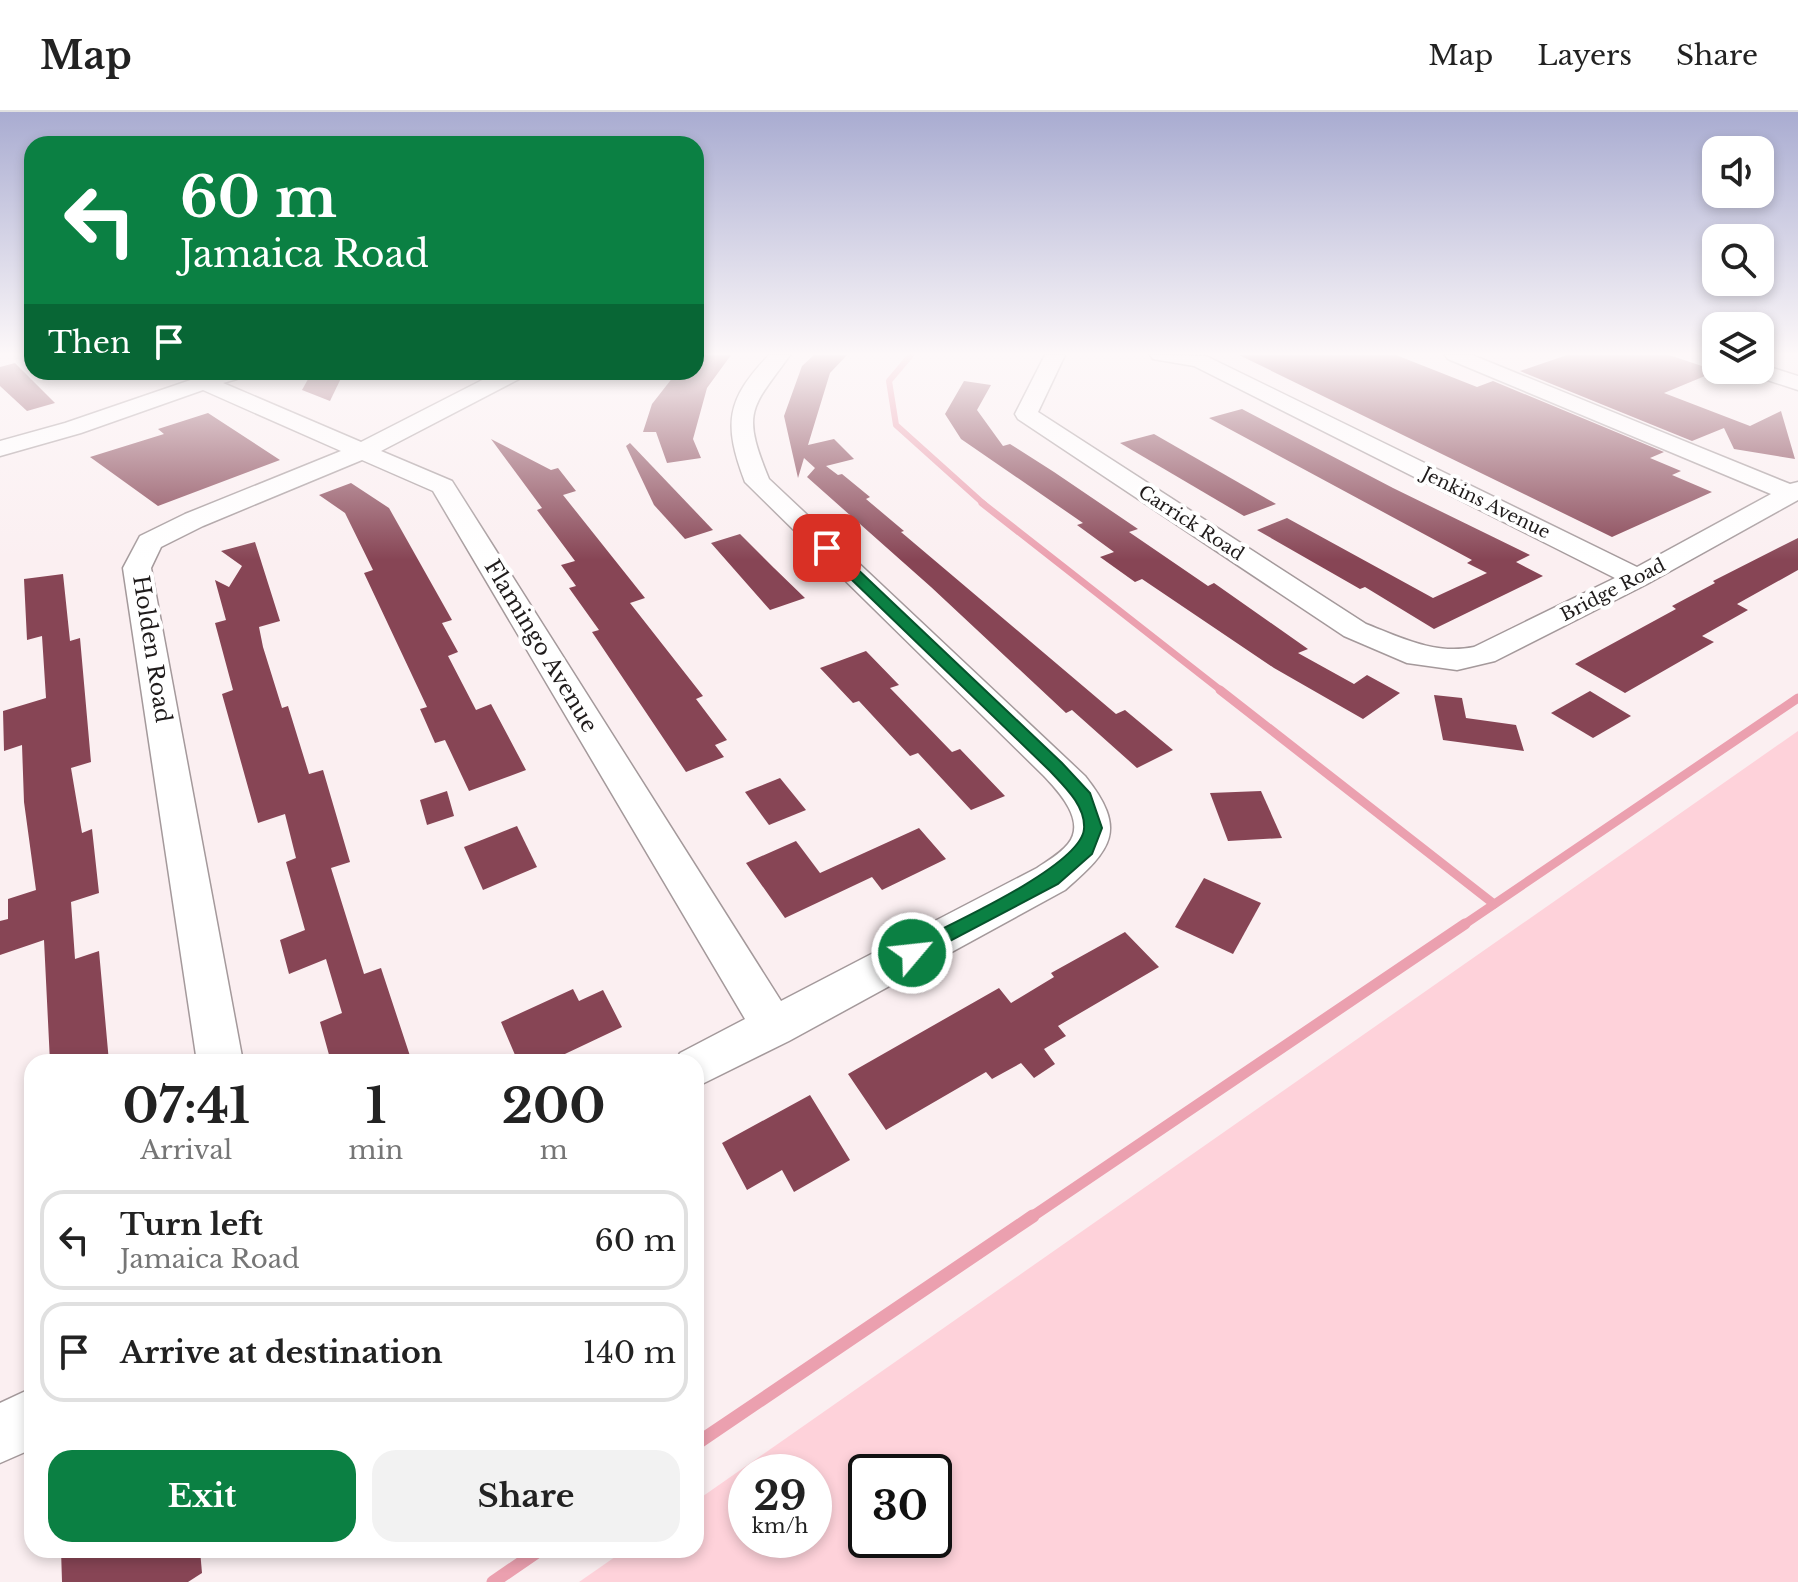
<!DOCTYPE html>
<html lang="en">
<head>
<meta charset="utf-8">
<style>
	:root { --surface:#fff; --page:#f2f2f2; --text:#222; --muted:#767676; --line:#e0e0e0; --accent:#0b8043 }
	body { margin:0; font-family:"Libre Baskerville",serif; background:var(--page); color:var(--text); height:100vh; display:flex; flex-direction:column; font-size:30px; white-space:nowrap }
	* { box-sizing:border-box; margin:0 }
	p { font-size:26px; color:var(--muted) }
	.icon { flex:none; width:44px; height:44px; fill:none; stroke:currentColor; stroke-width:2; stroke-linecap:round; stroke-linejoin:round }
	.map { position:relative; flex:1; overflow:hidden }
	.drawer { position:absolute; left:24px; top:942px; width:680px; height:504px; display:flex; flex-direction:column; background:var(--surface); border-radius:24px; box-shadow:0 4px 12px #0003 }
	.drawer>* { flex:none }
	.top-card { position:absolute; left:24px; top:24px; width:680px; height:244px; border-radius:24px; box-shadow:0 4px 12px #0003; background:#0b8043; color:#fff; overflow:hidden }
	.controls { position:absolute; left:1702px; top:24px; display:grid; gap:16px }
	.controls a { display:grid; place-items:center; width:72px; height:72px; border-radius:16px; background:var(--surface); box-shadow:0 4px 12px #0003; font-size:40px }
	.speed { position:absolute; left:728px; top:1342px; display:flex; gap:16px; font-size:40px; font-weight:700; text-align:center }
	.speed>* { display:grid; place-content:center; width:104px; height:104px; border-radius:50%; background:var(--surface); box-shadow:0 4px 12px #0003; line-height:1 }
	.speed small { font-size:20px; font-weight:400 }
	.speed .limit { border:4px solid #111; border-radius:12px; background:#fff; color:#111 }
	.pin { position:absolute; display:grid; place-items:center; width:68px; height:68px; color:#fff; margin:-34px; border-radius:16px; box-shadow:0 4px 12px #0006 }
	.me { position:absolute; width:88px; margin:-44px; rotate:62deg; stroke-linejoin:round; filter:drop-shadow(0 0 6px #0008) }
	.turn { display:flex; align-items:center; gap:28px; height:168px; padding:0 24px; font-size:36px }
	.turn .icon { width:104px; height:104px; stroke-width:2.5 }
	.turn b { display:block; font-size:56px; line-height:68px }
	.then { display:flex; align-items:center; height:76px; padding:0 24px; background:#0003; gap:16px; font-size:30px }
	.eta { display:flex; justify-content:space-evenly; align-items:center; height:136px; text-align:center }
	.eta b { font-size:48px; font-weight:800; line-height:56px }
	.cta { display:flex; gap:16px; margin-top:auto; padding:16px 24px }
	.cta a { flex:1; height:92px; border-radius:24px; background:var(--accent); color:#fff; font-size:32px; font-weight:800; line-height:92px; text-align:center }
	.cta a+a { background:var(--page); color:var(--text) }
	ul { padding:0; list-style:none }
	li { display:flex; align-items:center; gap:24px; height:100px; margin:0 16px 12px; padding:0 8px; border:4px solid var(--line); border-radius:24px }
	li div { flex:1 }
	li b { display:block; font-size:30px }
	li em { font-style:normal }
	header { display:flex; align-items:center; gap:48px; box-sizing:border-box; height:112px; padding:0 40px; background:var(--surface); border-bottom:2px solid var(--line) }
	header strong { font-size:38px }
	nav { display:flex; gap:44px; margin-inline-start:auto; font-size:28px }
	.map>svg:first-child { display:block }
</style>
</head>
<body>
<header>
<strong>Map</strong>
<nav><a>Map</a><a>Layers</a><a>Share</a></nav>
</header>
<div class="map">
<svg width="1798" height="1470" viewBox="0 0 1798 1470">
	<rect width="100%" height="100%" fill="#fbeff1"/>
	<path fill="#fed2da" fill-rule="evenodd" d="M 1798,619 L 1798,1470 L 579,1470 L 625,1438 L 696,1438 L 696,1389 ZM 746,1360 L 814,1360 L 814,1428 L 746,1428 ZM 866,1360 L 934,1360 L 934,1428 L 866,1428 Z"/>
	<g fill="none" stroke-linecap="round" stroke-linejoin="round">
		<path stroke="#eba0af" stroke-width="6" d="M 911,243 L 889,269 L 896,313 L 985,393"/>
		<path stroke="#eba0af" stroke-width="7" d="M 982,391 L 1223,580"/>
		<g stroke="#eba0af" stroke-width="9">
			<path d="M 1220,578 L 1494,792"/>
			<path d="M 1462,814 L 1798,586"/>
		</g>
		<path stroke="#eba0af" stroke-width="11" d="M 1030,1106 L 1465,812"/>
		<g stroke="#eba0af" stroke-width="13">
			<path d="M 696,1332 L 1033,1104"/>
			<path d="M 493,1470 L 540,1438"/>
		</g>
	</g>
	<g fill="#874555">
		<path d="M 696,243 L 731,243 L 707,276 L 693,327 L 701,346 L 667,351 L 656,320 L 643,320 L 652,292 L 677,260 L 696,260 Z"/>
		<path d="M 814,243 L 847,243 L 830,261 L 808,333 L 834,327 L 854,347 L 826,354 L 838,363 L 842,362 L 870,385 L 866,387 L 904,419 L 901,420 L 1116,602 L 1125,598 L 1173,638 L 1137,656 L 1072,598 L 1066,601 L 931,475 L 807,365 L 815,356 L 804,346 L 798,366 L 784,304 L 802,254 Z"/>
		<path d="M 1239,243 L 1396,243 L 1477,275 L 1493,269 L 1664,340 L 1650,346 L 1681,359 L 1672,363 L 1712,380 L 1612,425 Z"/>
		<path d="M 1567,243 L 1669,243 L 1717,259 L 1664,281 L 1750,314 L 1781,299 L 1795,347 L 1734,337 L 1724,316 L 1692,329 L 1520,259 Z"/>
		<path d="M 15,251 L 55,291 L 27,299 L 0,274 L 0,255 Z"/>
		<path d="M 312,260 L 344,260 L 330,289 L 302,278 Z"/>
		<path d="M 964,269 L 991,273 L 977,298 L 1003,334 L 1010,332 L 1054,360 L 1138,417 L 1129,420 L 1208,474 L 1214,471 L 1308,537 L 1298,541 L 1354,572 L 1367,563 L 1400,581 L 1363,607 L 1274,556 L 1142,467 L 1135,470 L 1100,445 L 1114,440 L 1077,413 L 1083,411 L 961,327 L 945,302 Z"/>
		<path d="M 1242,297 L 1393,376 L 1530,443 L 1516,450 L 1543,464 L 1434,517 L 1365,475 L 1360,477 L 1257,418 L 1287,406 L 1433,486 L 1487,461 L 1467,451 L 1472,448 L 1209,306 Z"/>
		<path d="M 208,301 L 280,348 L 158,394 L 90,345 L 164,322 L 158,317 Z"/>
		<path d="M 1154,322 L 1276,392 L 1244,404 L 1120,331 Z"/>
		<path d="M 491,327 L 551,358 L 558,356 L 576,379 L 563,383 L 645,486 L 630,491 L 703,584 L 696,587 L 727,628 L 715,633 L 724,645 L 686,660 L 592,520 L 599,518 L 569,476 L 576,474 L 561,453 L 575,449 L 537,398 L 542,396 Z"/>
		<path d="M 630,331 L 713,418 L 685,427 L 654,393 L 626,334 Z"/>
		<path d="M 351,371 L 389,396 L 452,508 L 442,511 L 458,540 L 448,544 L 476,598 L 491,592 L 526,658 L 469,679 L 445,628 L 435,631 L 420,597 L 427,595 L 364,461 L 373,458 L 345,401 L 319,383 Z"/>
		<path d="M 740,422 L 774,456 L 805,486 L 770,498 L 711,431 Z"/>
		<path d="M 1798,426 L 1798,458 L 1737,492 L 1748,498 L 1702,524 L 1714,530 L 1625,581 L 1575,552 L 1676,497 L 1672,494 L 1715,471 L 1713,469 Z"/>
		<path d="M 255,430 L 280,509 L 259,515 L 263,535 L 282,596 L 288,594 L 309,662 L 323,658 L 350,750 L 331,756 L 364,862 L 381,856 L 412,950 L 331,950 L 320,910 L 342,901 L 326,847 L 289,862 L 280,828 L 305,818 L 286,750 L 296,746 L 285,702 L 258,711 L 222,582 L 233,578 L 215,511 L 226,508 L 215,468 L 229,475 L 242,454 L 221,439 Z"/>
		<path d="M 63,462 L 70,529 L 80,526 L 91,650 L 71,656 L 82,721 L 92,717 L 99,781 L 71,790 L 75,847 L 99,839 L 109,950 L 50,950 L 44,828 L 0,843 L 0,809 L 8,807 L 8,787 L 36,778 L 24,690 L 22,633 L 4,639 L 3,599 L 46,586 L 42,524 L 27,528 L 24,467 Z"/>
		<path d="M 866,539 L 899,573 L 890,576 L 952,640 L 960,637 L 1005,684 L 971,698 L 918,641 L 910,644 L 859,589 L 853,591 L 820,556 Z"/>
		<path d="M 1590,579 L 1631,604 L 1593,626 L 1551,601 Z"/>
		<path d="M 1434,583 L 1462,586 L 1466,606 L 1516,613 L 1524,639 L 1443,628 Z"/>
		<path d="M 780,666 L 806,698 L 769,713 L 745,680 Z"/>
		<path d="M 447,679 L 454,704 L 427,713 L 420,688 Z"/>
		<path d="M 1261,679 L 1282,726 L 1228,729 L 1210,681 Z"/>
		<path d="M 517,714 L 537,755 L 483,778 L 464,735 Z"/>
		<path d="M 919,716 L 946,747 L 882,778 L 872,765 L 785,806 L 746,751 L 796,729 L 820,761 Z"/>
		<path d="M 1204,766 L 1261,791 L 1233,842 L 1175,815 Z"/>
		<path d="M 1125,820 L 1159,855 L 1058,914 L 1066,924 L 1044,937 L 1055,952 L 1034,966 L 1021,951 L 992,967 L 986,960 L 886,1018 L 848,962 L 999,876 L 1011,891 L 1054,865 L 1051,861 Z"/>
		<path d="M 573,877 L 579,889 L 603,878 L 622,915 L 548,950 L 518,950 L 501,910 Z"/>
		<path d="M 810,983 L 850,1048 L 794,1080 L 782,1058 L 747,1078 L 722,1031 Z"/>
		<path d="M 61,1438 L 200,1438 L 202,1461 L 188,1470 L 62,1470 Z"/>
	</g>
	<g fill="none" stroke-linecap="round" stroke-linejoin="round">
		<g stroke="#a4999b" stroke-width="3">
			<g id="minor">
				<path d="M 769,243 L 790,243 C 751,297 741,299 769,367 L 1085,664 C 1128,718 1112,737 1065,778 L 789,929 L 696,975 L 696,950 L 675,950 L 680,941 L 745,907 L 433,379 L 362,348 L 203,414 L 161,435 L 151,456 L 243,950 L 197,950 L 123,456 L 140,424 L 185,402 L 341,339 L 203,278 L 81,321 L 0,344 L 0,329 L 65,311 L 214,260 L 238,260 L 237,267 L 223,271 L 361,330 L 498,260 L 526,260 L 523,265 L 381,339 L 452,369 L 781,889 L 1037,756 C 1047,749 1060,742 1068,732 C 1087,709 1058,679 1044,664 L 745,370 C 723,312 726,288 769,243 Z"/>
				<path d="M 1045,243 L 1065,243 L 1038,300 L 1366,512 C 1402,526 1435,543 1474,535 L 1615,466 L 1194,254 L 1153,247 L 1150,243 L 1206,244 L 1637,455 L 1771,382 L 1448,247 L 1445,243 L 1472,243 L 1790,372 L 1798,370 L 1798,388 L 1647,472 L 1495,549 L 1457,558 L 1407,551 L 1344,524 L 1018,307 L 1015,302 Z"/>
				<path d="M 1760,252 L 1798,264 L 1798,278 L 1752,263 L 1749,258 L 1760,258 Z"/>
				<path d="M 32,1276 L 32,1337 L 0,1351 L 0,1291 Z"/>
			</g>
		</g>
		<use href="#minor" fill="#fff" fill-rule="evenodd"/>
	</g>
	<linearGradient id="sky" x2="0" y2="1"><stop stop-color="#a9acd1"/><stop offset="0.54" stop-color="#fdf8f9"/><stop offset="1" stop-color="#fdf8f9" stop-opacity="0"/></linearGradient>
	<rect width="1798" height="448" fill="url(#sky)"/>
	<path fill="#0b8043" stroke="#07532c" stroke-width="2" d="M 822,433 L 832,433 L 1062,651 L 1090,681 L 1102,716 L 1092,742 L 1058,772 L 912,849 L 905,847 L 902,841 L 905,835 C 940,817 1081,755 1084,717 C 1086,694 1064,674 1050,659 L 822,439 Z"/>
	<g text-anchor="middle" dominant-baseline="central" stroke-width="8" stroke-linejoin="round" paint-order="stroke">
		<g font-size="18" fill="#1f1b1b" stroke="#fff">
			<text transform="translate(1486 391) rotate(26)">Jenkins Avenue</text>
			<text transform="translate(1191 411) rotate(33)">Carrick Road</text>
			<text transform="translate(1613 478) rotate(-27)">Bridge Road</text>
		</g>
		<g font-size="22" fill="#1f1b1b" stroke="#fff">
			<text transform="translate(541 534) rotate(59)">Flamingo Avenue</text>
			<text transform="translate(152 537) rotate(81)">Holden Road</text>
		</g>
	</g>
</svg>
<div class="controls">
<a><svg class="icon" aria-label="sound" viewBox="0 0 24 24"><path d="M4 9h4l5-4v14l-5-4H4zM17 9q2 3 0 6"/></svg></a>
<a><svg class="icon" aria-label="search" viewBox="0 0 24 24"><circle cx="10" cy="10" r="6"/><path d="M15 15l6 6"/></svg></a>
<a><svg class="icon" aria-label="layers" viewBox="0 0 24 24"><path d="M12 4l9 5-9 5-9-5zM3 14l9 5 9-5"/></svg></a>
</div>
<div class="speed"><div>29<small>km/h</small></div><div class="limit">30</div></div>
<div class="pin" style="left:827px;top:436px;background:#d93025"><svg class="icon" aria-label="arrive" viewBox="0 0 24 24"><path d="M6 21V4h12l-3 4 3 4H6"/></svg></div>
<svg class="me" style="left:912px;top:841px" viewBox="-20 -20 40 40"><circle r="17" fill="#0b8043" stroke="#fff" stroke-width="3"/><path d="M0-11L8 9 0 5-8 9z" fill="#fff"/></svg>
<div class="top-card">
<div class="turn"><svg class="icon" aria-label="left" viewBox="0 0 24 24"><path d="M17 20v-9H6M10 6l-5 5 5 5"/></svg><div><b>60 m</b>Jamaica Road</div></div>
<div class="then">Then<svg class="icon" aria-label="arrive" viewBox="0 0 24 24"><path d="M6 21V4h12l-3 4 3 4H6"/></svg></div>
</div>
<section class="drawer">
<div class="eta">
<div><b>07:41</b><p>Arrival</p></div>
<div><b>1</b><p>min</p></div>
<div><b>200</b><p>m</p></div>
</div>
<ul>
<li><svg class="icon" aria-label="left" viewBox="0 0 24 24"><path d="M17 20v-9H6M10 6l-5 5 5 5"/></svg><div><b>Turn left</b><p>Jamaica Road</p></div><em>60 m</em></li>
<li><svg class="icon" aria-label="arrive" viewBox="0 0 24 24"><path d="M6 21V4h12l-3 4 3 4H6"/></svg><div><b>Arrive at destination</b></div><em>140 m</em></li>
</ul>
<div class="cta"><a>Exit</a><a>Share</a></div>
</section>
</div>
</body>
</html>
